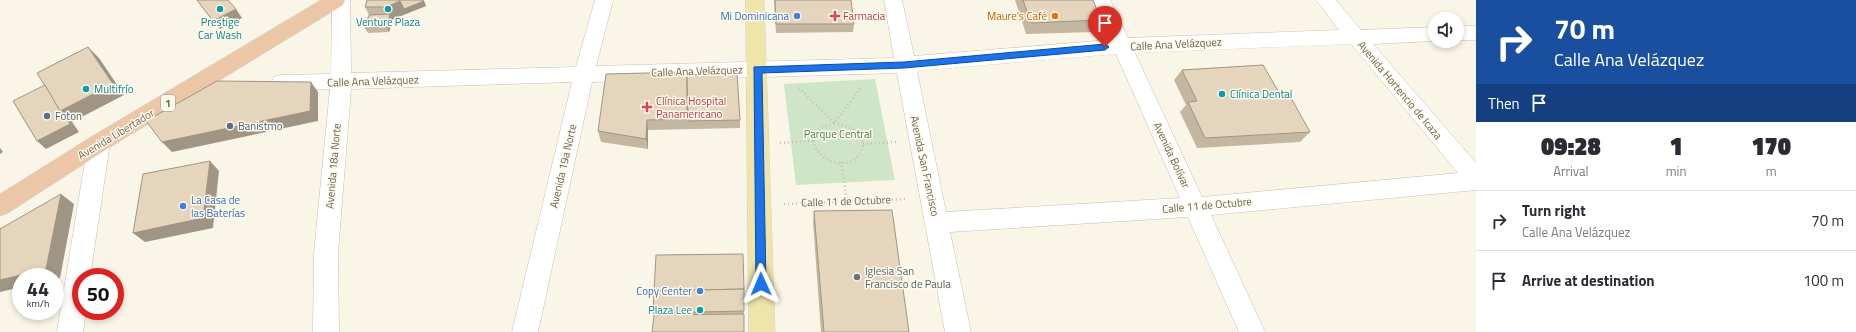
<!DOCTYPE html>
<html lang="en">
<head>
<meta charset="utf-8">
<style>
	:root { --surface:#fff; --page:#f2f2f3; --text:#2b2b33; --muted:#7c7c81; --line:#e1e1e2 }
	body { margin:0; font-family:"Titillium Web",sans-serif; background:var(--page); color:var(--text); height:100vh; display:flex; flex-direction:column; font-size:15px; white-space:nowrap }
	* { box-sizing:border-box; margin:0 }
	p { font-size:13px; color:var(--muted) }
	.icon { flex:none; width:22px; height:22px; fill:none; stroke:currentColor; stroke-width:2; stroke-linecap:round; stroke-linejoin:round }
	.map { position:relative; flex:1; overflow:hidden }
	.drawer { display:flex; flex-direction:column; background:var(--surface); width:380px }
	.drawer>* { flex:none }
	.hud { background:#1a4fa0; color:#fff; overflow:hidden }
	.tools { position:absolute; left:1428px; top:12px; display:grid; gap:8px }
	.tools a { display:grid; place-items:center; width:36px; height:36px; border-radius:50%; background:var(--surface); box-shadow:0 2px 6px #0003; font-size:20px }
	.speed { position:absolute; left:12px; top:268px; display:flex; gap:8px; font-size:20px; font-weight:700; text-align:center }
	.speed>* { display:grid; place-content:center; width:52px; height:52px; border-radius:50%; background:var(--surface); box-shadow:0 2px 6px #0003; line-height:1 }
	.speed small { font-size:10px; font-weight:400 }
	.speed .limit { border:6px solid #d22; background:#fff; color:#111 }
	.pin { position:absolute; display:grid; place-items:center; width:34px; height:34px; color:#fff; margin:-41px -17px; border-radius:50% 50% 50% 0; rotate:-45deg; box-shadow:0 0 4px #0007 }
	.pin .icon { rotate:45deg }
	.me { position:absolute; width:44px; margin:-22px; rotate:359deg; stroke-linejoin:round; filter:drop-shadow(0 0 3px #0008) }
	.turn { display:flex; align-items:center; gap:14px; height:84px; padding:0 12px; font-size:18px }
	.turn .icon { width:52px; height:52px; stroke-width:2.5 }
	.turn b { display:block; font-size:28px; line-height:34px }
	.then { display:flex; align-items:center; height:38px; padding:0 12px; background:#0003; gap:8px; font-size:15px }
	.eta { display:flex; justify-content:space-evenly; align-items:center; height:68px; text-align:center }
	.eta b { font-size:24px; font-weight:800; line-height:28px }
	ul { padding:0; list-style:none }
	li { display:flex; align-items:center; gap:12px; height:60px; padding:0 12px; border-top:1px solid var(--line) }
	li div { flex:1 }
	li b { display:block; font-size:15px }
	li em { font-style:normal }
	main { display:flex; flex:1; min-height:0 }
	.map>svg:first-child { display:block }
</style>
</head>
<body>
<main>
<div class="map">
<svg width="1476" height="332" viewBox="0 0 1476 332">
	<rect width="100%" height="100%" fill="#f9f6e8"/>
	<path fill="#cee5c8" d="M 875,79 L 895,180 L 796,185 L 784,84 Z"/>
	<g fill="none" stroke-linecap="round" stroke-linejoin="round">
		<g stroke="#c7bead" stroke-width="1">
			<g id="minor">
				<path d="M 332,0 L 350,0 L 351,73 L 576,67 L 595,0 L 613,0 L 596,66 L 894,58 L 884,0 L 902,0 L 914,56 L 1109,40 L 1092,0 L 1110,0 L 1128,38 L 1339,30 L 1316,0 L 1336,0 L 1361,30 L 1435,27 L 1435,41 L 1373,44 L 1476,163 L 1476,190 L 1211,215 L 1265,332 L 1239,332 L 1188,217 L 950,232 L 971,332 L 945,332 L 897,73 L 592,82 L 538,332 L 512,332 L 572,82 L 351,89 L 338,253 L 339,332 L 313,332 L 314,253 L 330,89 L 281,91 L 274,89 L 271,83 L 274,77 L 281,75 L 331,74 ZM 1351,44 L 1458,173 L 1202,197 L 1135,53 ZM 1116,54 L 1180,198 L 946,212 L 917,71 Z"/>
				<rect x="1457" y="26" width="19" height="14"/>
				<path d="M 99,134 L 107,137 L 110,143 L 90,277 L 81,277 L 81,311 L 86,311 L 83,332 L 57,332 L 88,143 L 91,137 Z"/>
			</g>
		</g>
		<g stroke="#d7d3ce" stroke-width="1">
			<path id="major" d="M 746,0 L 764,0 L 775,332 L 749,332 Z"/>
		</g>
		<g stroke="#d7d3ce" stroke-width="1">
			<path id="highway" d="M 321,0 L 345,0 L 343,5 L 107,149 L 8,213 L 0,216 L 0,194 L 91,137 Z"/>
		</g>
		<g stroke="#d0bfa6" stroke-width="2.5" stroke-dasharray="1 3" stroke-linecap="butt">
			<path d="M 799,88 L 834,123 L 861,88"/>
			<path d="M 834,123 C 850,125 873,138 858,156 C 840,176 799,149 820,129 C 824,126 830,125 834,123 Z"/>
			<path d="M 780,143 L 814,141"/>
			<path d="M 863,144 L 897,142"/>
			<path d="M 841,162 L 847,201"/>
			<path d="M 784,204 L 907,199"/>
		</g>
		<use href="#minor" fill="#fff" fill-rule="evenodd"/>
		<use href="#major" fill="#efe4a9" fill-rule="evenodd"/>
		<use href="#highway" fill="#ebc7a7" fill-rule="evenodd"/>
	</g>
	<g fill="#c4b7a2">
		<path d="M 774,0 L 851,0 L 854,24 L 853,32 L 776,33 Z"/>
		<path d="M 1015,0 L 1093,0 L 1101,20 L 1095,32 L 1026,34 Z"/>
		<path d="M 424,1 L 426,6 L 393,19 L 389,32 L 368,33 L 365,28 L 369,15 L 365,7 Z"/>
		<path d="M 1182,70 L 1281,96 L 1310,132 L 1300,142 L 1197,148 L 1180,112 L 1186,105 L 1174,80 Z"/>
		<path d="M 687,75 L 740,120 L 740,128 L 648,130 L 648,149 L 601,142 L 598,131 Z"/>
		<path d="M 814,211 L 909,332 L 821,332 L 813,222 Z"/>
		<path d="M 744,289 L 744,314 L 654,315 L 653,313 Z"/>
	</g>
	<g fill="#a09584">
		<path d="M 400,1 L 424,1 L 426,6 L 393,19 L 389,32 L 387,27 L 390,14 L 386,7 Z"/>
		<path d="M 236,9 L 242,18 L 220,29 L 213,21 Z"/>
		<path d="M 88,47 L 99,58 L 124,95 L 72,122 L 79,132 L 46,149 L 37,141 L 60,111 Z"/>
		<path d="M 311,82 L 318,92 L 318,121 L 172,152 L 162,142 Z"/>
		<path d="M 647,120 L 648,130 L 648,149 L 646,139 Z"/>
		<path d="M 0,148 L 3,152 L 0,154 Z"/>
		<path d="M 210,161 L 219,171 L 213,228 L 145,242 L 133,233 Z"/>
		<path d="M 61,194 L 74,204 L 60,278 L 55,279 L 55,277 L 21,277 L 21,287 L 0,292 L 0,280 Z"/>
	</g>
	<g fill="#e4d5bc" stroke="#a09584">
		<path d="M 197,0 L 228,0 L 236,9 L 213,21 Z"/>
		<path d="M 367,0 L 399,0 L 400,1 L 386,7 L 365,7 Z"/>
		<path d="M 399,0 L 422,0 L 424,1 L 404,9 L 400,1 Z"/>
		<path d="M 775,0 L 851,0 L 854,24 L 776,24 Z"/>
		<path d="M 1023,0 L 1093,0 L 1101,20 L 1031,23 Z"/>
		<path d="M 390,14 L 387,27 L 365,28 L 369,15 Z"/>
		<path d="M 88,47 L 113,84 L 60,111 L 37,73 Z"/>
		<path d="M 1263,65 L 1281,96 L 1290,96 L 1310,132 L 1205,138 L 1188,102 L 1197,101 L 1182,70 Z"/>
		<path d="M 687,72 L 687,119 L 647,120 L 646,139 L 598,131 L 606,74 Z"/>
		<path d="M 737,73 L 740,120 L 688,121 L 687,75 Z"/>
		<path d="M 217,81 L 311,82 L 310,111 L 162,142 L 146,121 Z"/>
		<path d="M 45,85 L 60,111 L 63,114 L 70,124 L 37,141 L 13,101 Z"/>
		<path d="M 210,161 L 203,218 L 133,233 L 143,174 Z"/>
		<path d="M 61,194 L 46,269 L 0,280 L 0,229 Z"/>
		<path d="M 892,210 L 909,332 L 824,332 L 814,211 Z"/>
		<path d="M 743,254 L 744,289 L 654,291 L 656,255 Z"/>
		<path d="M 744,289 L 744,311 L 653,313 L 654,291 Z"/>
		<path d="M 744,314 L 744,332 L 652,332 L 654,315 Z"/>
	</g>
	<path fill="#1a73e8" stroke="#114b97" d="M 1105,44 L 1109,47 L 1105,50 L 904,68 L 762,73 L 766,284 L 765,288 L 761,289 L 758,288 L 756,284 L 754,67 L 904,62 Z"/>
	<g fill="#0f9aa8" stroke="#fdfaee" stroke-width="1.5">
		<circle cx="220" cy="9" r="4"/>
		<circle cx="388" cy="9" r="4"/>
		<circle cx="86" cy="89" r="4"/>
		<circle cx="1222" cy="94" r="4"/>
		<circle cx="700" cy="310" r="4"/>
	</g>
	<g fill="#3f7fe0" stroke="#fdfaee" stroke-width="1.5">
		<circle cx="797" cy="16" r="4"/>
		<circle cx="183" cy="206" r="4"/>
		<circle cx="700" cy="291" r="4"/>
	</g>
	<g fill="#e0444e" stroke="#fdfaee" stroke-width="1.5">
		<path d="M833 10h4v4h4v4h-4v4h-4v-4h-4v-4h4z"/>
		<path d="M645 101h4v4h4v4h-4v4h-4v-4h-4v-4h4z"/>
	</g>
	<circle fill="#e8710a" stroke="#fdfaee" stroke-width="1.5" cx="1055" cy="16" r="4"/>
	<g fill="#5c6f8a" stroke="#fdfaee" stroke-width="1.5">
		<circle cx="47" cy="116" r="4"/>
		<circle cx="230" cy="126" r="4"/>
	</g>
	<circle fill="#6b7280" stroke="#fdfaee" stroke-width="1.5" cx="857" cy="277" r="4"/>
	<g text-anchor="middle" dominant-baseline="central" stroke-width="3" stroke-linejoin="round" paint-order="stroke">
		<rect fill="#fdfaee" stroke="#9a907f" stroke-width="1" x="161" y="95" width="14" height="16" rx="3"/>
		<g font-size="10" font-weight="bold" fill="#70624f">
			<text x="168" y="103">1</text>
		</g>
		<g font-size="11" fill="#366cbe" stroke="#fdfaee" text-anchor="end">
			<text x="789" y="16">Mi Dominicana</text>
			<text x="191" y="200" text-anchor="start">La Casa de<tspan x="191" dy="13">las Baterías</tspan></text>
			<text x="692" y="291">Copy Center</text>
		</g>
		<g font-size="11" fill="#be3a42" stroke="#fdfaee" text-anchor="start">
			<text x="843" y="16">Farmacia</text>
			<text x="656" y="101">Clínica Hospital<tspan x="656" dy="13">Panamericano</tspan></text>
		</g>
		<g font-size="11" fill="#c56008" stroke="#fdfaee" text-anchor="end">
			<text x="1047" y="16">Maure's Café</text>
		</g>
		<g font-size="11" fill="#0d838f" stroke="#fdfaee">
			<text x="220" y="22">Prestige<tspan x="220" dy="13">Car Wash</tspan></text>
			<text x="388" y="22">Venture Plaza</text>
			<text x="94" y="89" text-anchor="start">Multifrío</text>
			<text x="1230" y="94" text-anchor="start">Clínica Dental</text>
			<text x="692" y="310" text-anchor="end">Plaza Lee</text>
		</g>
		<g font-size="11" fill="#70624f" stroke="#fdfaee">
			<text transform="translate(1176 44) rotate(-3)">Calle Ana Velázquez</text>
			<text transform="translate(697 71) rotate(-2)">Calle Ana Velázquez</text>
			<text transform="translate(373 81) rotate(-2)">Calle Ana Velázquez</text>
			<text transform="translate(1400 90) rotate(50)">Avenida Hortencio de Icaza</text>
			<text transform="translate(116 134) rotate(-31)">Avenida Libertador</text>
			<text transform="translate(1172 155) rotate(65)">Avenida Bolívar</text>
			<text transform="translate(333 166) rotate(-85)">Avenida 18a Norte</text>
			<text transform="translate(563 166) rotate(-77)">Avenida 19a Norte</text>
			<text transform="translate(925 166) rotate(78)">Avenida San Francisco</text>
			<text transform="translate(846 201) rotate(-2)">Calle 11 de Octubre</text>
			<text transform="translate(1207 205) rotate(-5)">Calle 11 de Octubre</text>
		</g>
		<g font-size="11" fill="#4e5e75" stroke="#fdfaee" text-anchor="start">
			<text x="55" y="116">Foton</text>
			<text x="238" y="126">Banistmo</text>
		</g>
		<g font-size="11" fill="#507a4c" stroke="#fdfaee">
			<text x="838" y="134">Parque Central</text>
		</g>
		<g font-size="11" fill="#5b616d" stroke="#fdfaee" text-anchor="start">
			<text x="865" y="271">Iglesia San<tspan x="865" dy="13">Francisco de Paula</tspan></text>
		</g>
	</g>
</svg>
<div class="tools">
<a><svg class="icon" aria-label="sound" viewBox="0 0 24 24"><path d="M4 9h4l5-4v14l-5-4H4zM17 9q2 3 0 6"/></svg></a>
</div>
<div class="speed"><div>44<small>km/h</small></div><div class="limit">50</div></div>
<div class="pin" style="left:1105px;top:47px;background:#d93025"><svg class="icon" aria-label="arrive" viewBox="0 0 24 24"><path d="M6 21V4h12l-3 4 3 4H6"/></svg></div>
<svg class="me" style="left:761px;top:284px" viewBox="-20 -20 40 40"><path d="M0-17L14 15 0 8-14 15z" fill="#1a73e8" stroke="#fff" stroke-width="4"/></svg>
</div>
<section class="drawer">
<div class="hud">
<div class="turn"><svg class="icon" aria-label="right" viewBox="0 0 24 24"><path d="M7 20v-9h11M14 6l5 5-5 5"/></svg><div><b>70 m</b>Calle Ana Velázquez</div></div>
<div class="then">Then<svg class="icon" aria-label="arrive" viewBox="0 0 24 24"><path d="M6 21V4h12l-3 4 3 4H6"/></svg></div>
</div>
<div class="eta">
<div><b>09:28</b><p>Arrival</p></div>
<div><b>1</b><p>min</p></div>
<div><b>170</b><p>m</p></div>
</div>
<ul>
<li><svg class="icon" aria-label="right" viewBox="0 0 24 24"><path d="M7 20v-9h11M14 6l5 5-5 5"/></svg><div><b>Turn right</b><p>Calle Ana Velázquez</p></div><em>70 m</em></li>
<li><svg class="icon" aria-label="arrive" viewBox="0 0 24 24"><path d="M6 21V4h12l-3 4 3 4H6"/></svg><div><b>Arrive at destination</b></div><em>100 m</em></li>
</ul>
</section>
</main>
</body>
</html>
